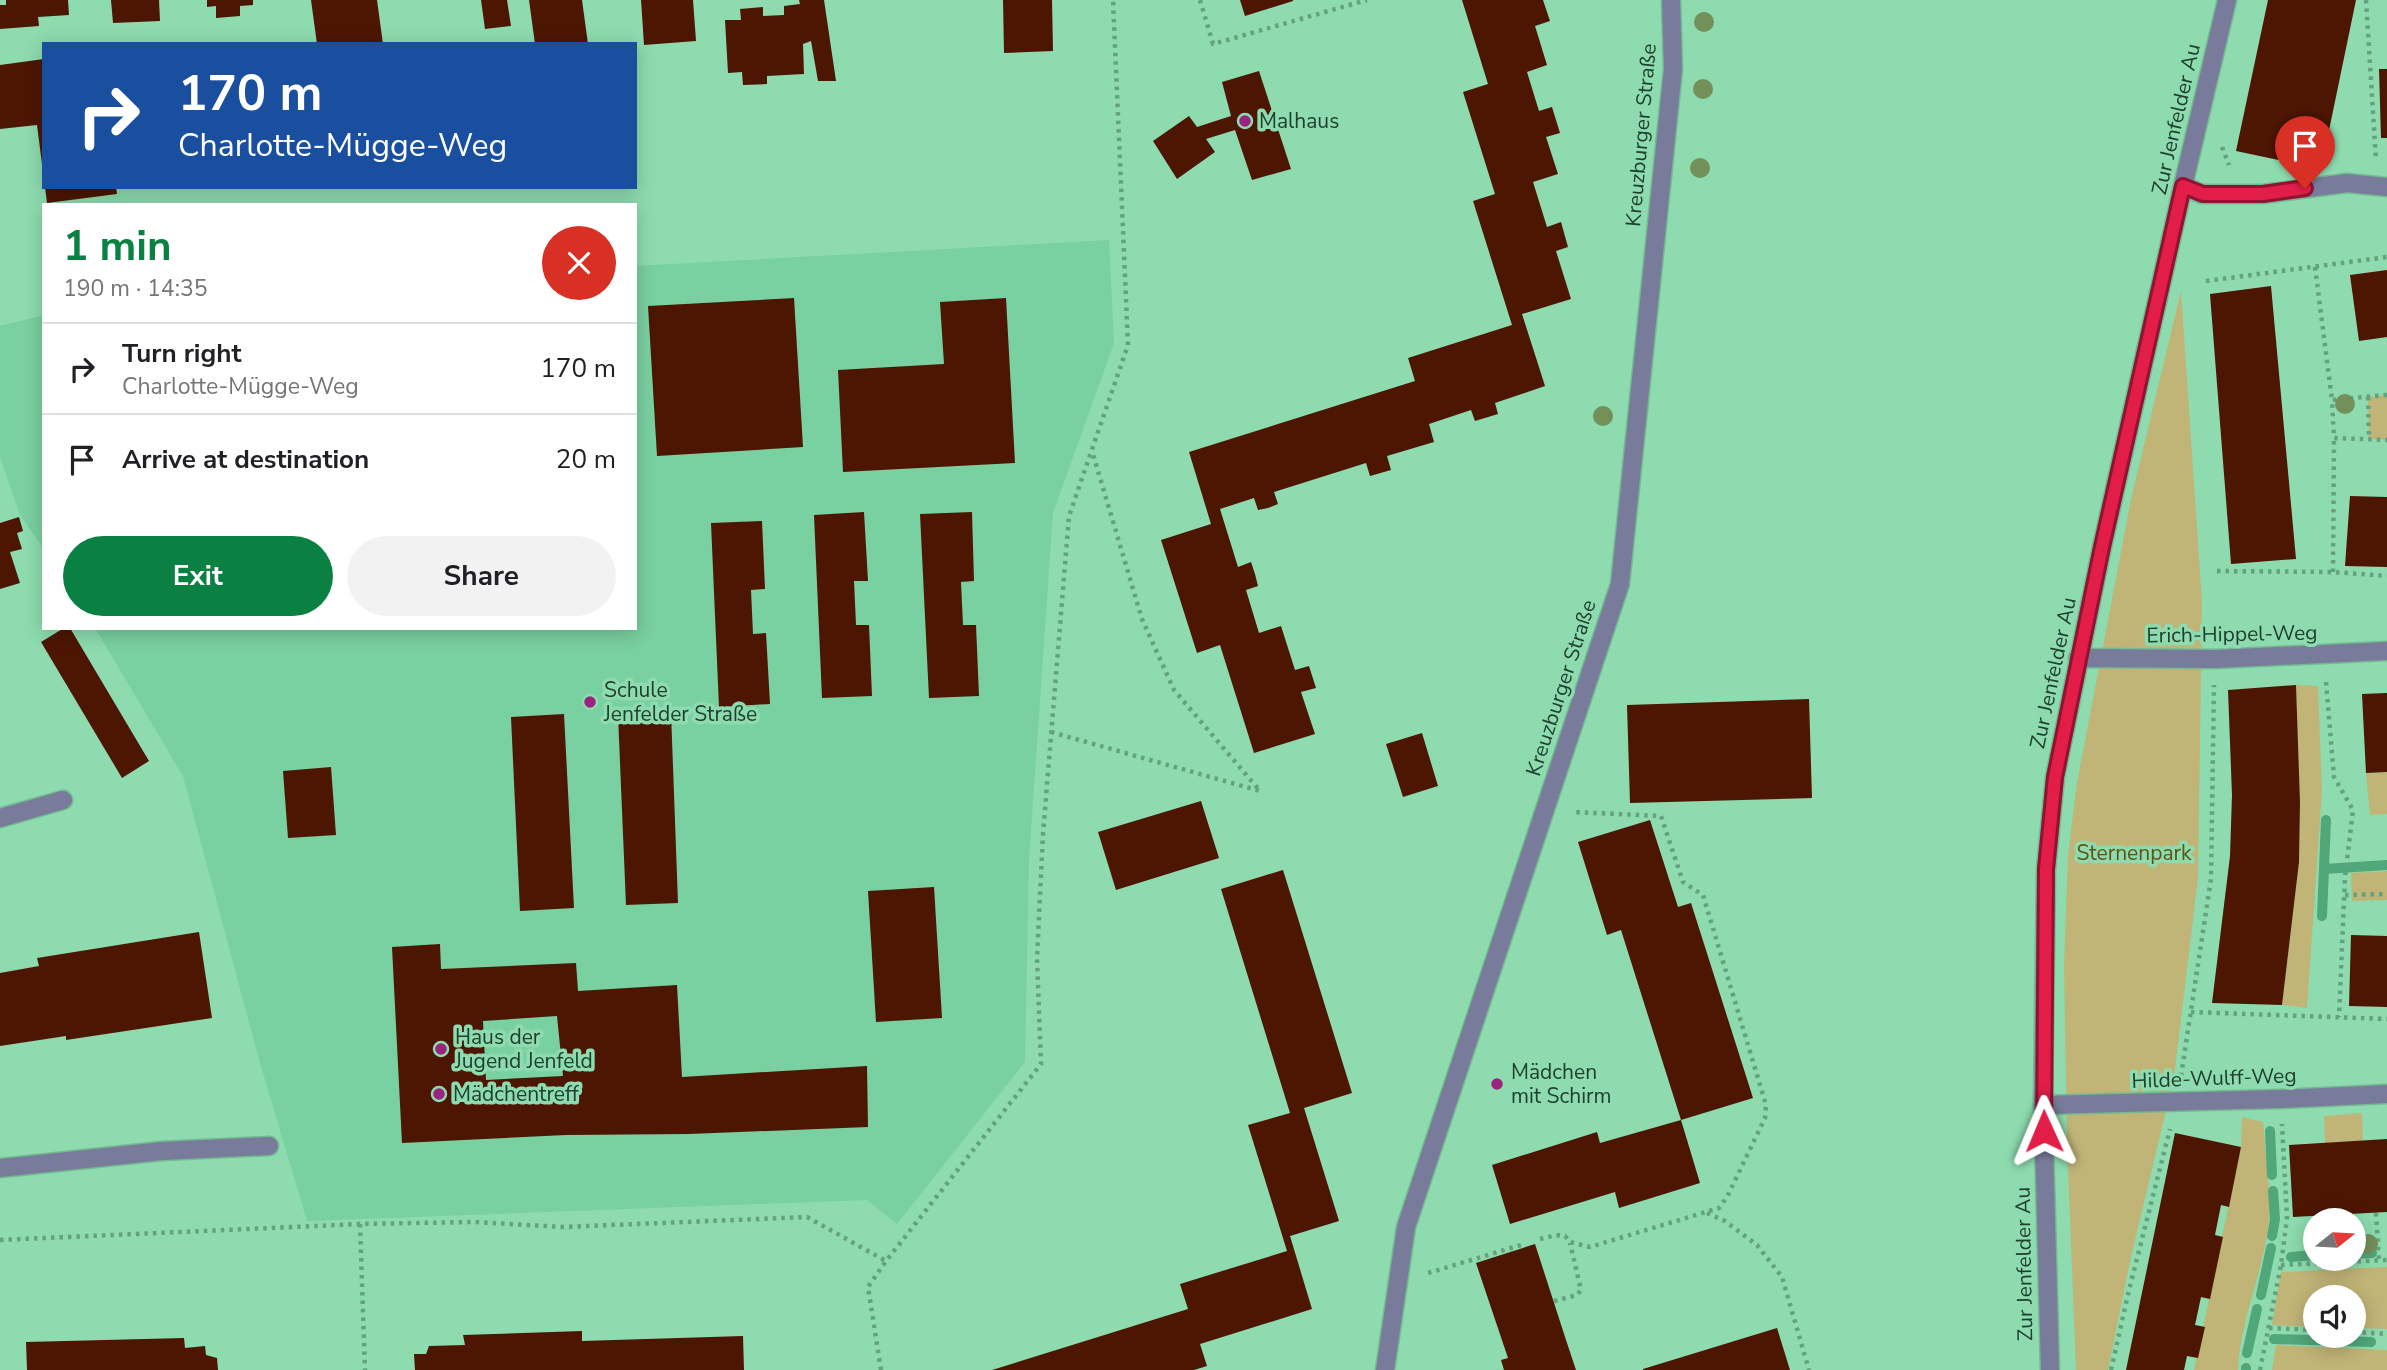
<!DOCTYPE html>
<html lang="en">
<head>
<meta charset="utf-8">
<style>
	:root { --surface:#fff; --page:#f2f2f2; --text:#202124; --muted:#757577; --line:#e0e0e0; --accent:#0b8043 }
	body { margin:0; font-family:"Nunito Sans",sans-serif; background:var(--page); color:var(--text); height:100vh; display:flex; flex-direction:column; font-size:26px; white-space:nowrap }
	* { box-sizing:border-box; margin:0 }
	p { font-size:23px; color:var(--muted) }
	.icon { flex:none; width:38px; height:38px; fill:none; stroke:currentColor; stroke-width:2; stroke-linecap:round; stroke-linejoin:round }
	.map { position:relative; flex:1; overflow:hidden }
	.side { position:absolute; left:42px; top:203px; width:595px; height:427px; display:flex; flex-direction:column; background:var(--surface); border-radius:0px; box-shadow:0 4px 18px #0003 }
	.side>* { flex:none }
	.hud { position:absolute; left:42px; top:42px; width:595px; height:147px; border-radius:0px; box-shadow:0 4px 18px #0003; background:#1a4fa0; color:#fff; overflow:hidden }
	.needle { width:46px; rotate:72deg }
	.tools { position:absolute; left:2303px; top:1208px; display:grid; gap:14px }
	.tools a { display:grid; place-items:center; width:63px; height:63px; border-radius:50%; background:var(--surface); box-shadow:0 4px 18px #0003; font-size:35px }
	.pin { position:absolute; display:grid; place-items:center; width:60px; height:60px; color:#fff; margin:-72px -30px; border-radius:50% 50% 50% 0; rotate:-45deg; box-shadow:0 0 7px #0007 }
	.pin .icon { rotate:45deg }
	.me { position:absolute; width:77px; margin:-38px; rotate:359deg; stroke-linejoin:round; filter:drop-shadow(0 0 5px #0008) }
	.turn { display:flex; align-items:center; gap:24px; height:147px; padding:0 21px; font-size:32px }
	.turn .icon { width:91px; height:91px; stroke-width:2.5 }
	.turn b { display:block; font-size:49px; line-height:60px }
	.round { display:grid; place-items:center; flex:none; width:74px; height:74px; border-radius:37px; background:var(--page) }
	.head { display:flex; align-items:center; justify-content:space-between; height:119px; padding:0 21px }
	h1 { font-size:42px; font-weight:700; line-height:52px; color:var(--accent) }
	.primary-button { display:flex; gap:14px; margin-top:auto; padding:14px 21px }
	.primary-button a { flex:1; height:80px; border-radius:42px; background:var(--accent); color:#fff; font-size:28px; font-weight:700; line-height:80px; text-align:center }
	.primary-button a+a { background:var(--page); color:var(--text) }
	ul { padding:0; list-style:none }
	li { display:flex; align-items:center; gap:21px; height:91px; padding:0 21px; border-top:2px solid var(--line) }
	li div { flex:1 }
	li b { display:block; font-size:26px }
	li em { font-style:normal }
	.map>svg:first-child { display:block }
</style>
</head>
<body>
<div class="map">
<svg width="2387" height="1370" viewBox="0 0 2387 1370">
	<rect width="100%" height="100%" fill="#8ddbaf"/>
	<g fill="#79d0a0">
		<path d="M 1109,240 L 1114,343 L 1053,513 L 1029,860 L 1025,1062 L 897,1224 L 867,1200 L 307,1221 L 260,1063 L 183,776 L 95,628 L 635,628 L 635,266 Z"/>
		<path d="M 44,315 L 44,549 L 20,515 L 0,457 L 0,326 Z"/>
	</g>
	<g fill="#c0b477">
		<path d="M 2181,291 L 2202,602 L 2198,878 L 2174,1077 L 2131,1257 L 2108,1370 L 2076,1370 L 2067,1144 L 2064,965 L 2068,855 L 2077,783 L 2131,499 Z"/>
		<path d="M 2387,395 L 2387,440 L 2369,439 L 2368,397 Z"/>
		<path d="M 2296,685 L 2318,686 L 2322,791 L 2307,1008 L 2282,1005 L 2299,862 L 2300,802 Z"/>
		<path d="M 2387,772 L 2387,814 L 2370,815 L 2366,773 Z"/>
		<path d="M 2387,871 L 2387,900 L 2352,901 L 2351,873 Z"/>
		<path d="M 2362,1113 L 2363,1141 L 2325,1143 L 2324,1116 Z"/>
		<path d="M 2242,1117 L 2263,1122 C 2265,1151 2271,1193 2269,1220 C 2264,1271 2240,1319 2238,1370 L 2194,1370 L 2241,1147 Z"/>
		<path d="M 2387,1267 L 2387,1329 L 2354,1328 L 2354,1297 L 2315,1297 L 2315,1327 L 2272,1325 L 2281,1272 Z"/>
		<path d="M 2276,1345 L 2387,1350 L 2387,1370 L 2272,1370 Z"/>
	</g>
	<g fill="none" stroke-linecap="round" stroke-linejoin="round">
		<g stroke="#50a779" stroke-width="10">
			<path d="M 2324,869 L 2387,865"/>
			<path d="M 2322,916 L 2326,820"/>
			<path d="M 2270,1131 L 2272,1175"/>
			<path d="M 2272,1236 L 2275,1219 L 2273,1191"/>
			<path d="M 2354,1254 L 2372,1253"/>
			<path d="M 2291,1257 L 2315,1255"/>
			<path d="M 2261,1295 L 2271,1248"/>
			<path d="M 2274,1339 L 2371,1342"/>
			<path d="M 2247,1353 L 2257,1309"/>
			<path d="M 2246,1370 L 2246,1368"/>
		</g>
	</g>
	<g fill="#4c1603" fill-rule="evenodd">
		<path d="M 6,0 L 68,0 L 69,15 L 38,17 L 39,26 L 0,29 L 0,5 L 6,5 Z"/>
		<path d="M 111,0 L 159,0 L 160,21 L 113,23 Z"/>
		<path d="M 207,0 L 253,0 L 253,5 L 240,6 L 240,16 L 216,18 L 216,6 L 207,7 Z"/>
		<path d="M 311,0 L 377,0 L 383,44 L 317,44 Z"/>
		<path d="M 481,0 L 507,0 L 511,26 L 485,29 Z"/>
		<path d="M 529,0 L 582,0 L 588,44 L 535,44 Z"/>
		<path d="M 641,0 L 693,0 L 696,41 L 644,45 Z"/>
		<path d="M 799,0 L 824,0 L 836,81 L 818,81 L 811,41 L 803,44 L 804,74 L 767,76 L 767,84 L 743,85 L 742,72 L 728,73 L 725,20 L 741,20 L 740,9 L 763,7 L 763,16 L 784,15 L 784,6 L 800,4 Z"/>
		<path d="M 1003,0 L 1052,0 L 1053,51 L 1004,53 Z"/>
		<path d="M 1240,0 L 1293,0 L 1293,1 L 1245,16 Z"/>
		<path d="M 1462,0 L 1543,0 L 1550,21 L 1535,26 L 1547,65 L 1527,72 L 1539,111 L 1552,107 L 1560,133 L 1546,137 L 1558,174 L 1533,182 L 1547,227 L 1561,222 L 1568,247 L 1556,251 L 1571,299 L 1522,314 L 1545,386 L 1495,403 L 1498,414 L 1475,421 L 1471,410 L 1429,424 L 1434,442 L 1387,456 L 1391,470 L 1370,476 L 1366,463 L 1274,492 L 1278,504 L 1268,508 L 1258,510 L 1254,498 L 1220,509 L 1238,567 L 1251,562 L 1255,574 L 1258,586 L 1246,590 L 1259,633 L 1281,626 L 1295,670 L 1309,666 L 1316,688 L 1301,692 L 1315,734 L 1254,753 L 1220,645 L 1197,653 L 1161,540 L 1211,524 L 1189,452 L 1415,381 L 1408,358 L 1512,325 L 1473,201 L 1495,194 L 1463,92 L 1488,84 Z"/>
		<path d="M 2268,0 L 2356,0 L 2321,169 L 2236,151 Z"/>
		<path d="M 44,59 L 44,164 L 42,164 L 37,125 L 0,129 L 0,65 Z"/>
		<path d="M 2379,69 L 2387,69 L 2387,138 L 2381,138 Z"/>
		<path d="M 1259,71 L 1291,169 L 1252,180 L 1235,130 L 1206,139 L 1215,152 L 1177,179 L 1153,141 L 1189,116 L 1197,127 L 1231,116 L 1222,82 Z"/>
		<path d="M 45,187 L 116,187 L 117,194 L 47,203 Z"/>
		<path d="M 2387,270 L 2387,337 L 2359,341 L 2350,275 Z"/>
		<path d="M 2271,286 L 2296,559 L 2231,564 L 2210,294 Z"/>
		<path d="M 794,298 L 803,447 L 657,456 L 648,306 Z"/>
		<path d="M 1006,298 L 1015,463 L 843,472 L 838,370 L 944,364 L 940,302 Z"/>
		<path d="M 2350,496 L 2387,497 L 2387,567 L 2345,566 Z"/>
		<path d="M 864,512 L 868,581 L 854,581 L 856,625 L 869,625 L 872,696 L 822,698 L 814,515 Z"/>
		<path d="M 972,512 L 974,581 L 961,582 L 963,625 L 976,625 L 979,696 L 929,698 L 920,514 Z"/>
		<path d="M 19,517 L 23,531 L 17,533 L 22,549 L 10,552 L 20,583 L 0,589 L 0,523 Z"/>
		<path d="M 762,521 L 765,589 L 751,590 L 753,634 L 766,633 L 770,704 L 719,707 L 711,523 Z"/>
		<path d="M 64,628 L 70,628 L 149,761 L 122,778 L 41,642 Z"/>
		<path d="M 2296,685 L 2300,802 L 2299,862 L 2282,1005 L 2212,1003 L 2230,856 L 2232,795 L 2228,690 Z"/>
		<path d="M 2387,693 L 2387,772 L 2366,773 L 2362,694 Z"/>
		<path d="M 1809,699 L 1812,798 L 1630,803 L 1627,705 Z"/>
		<path d="M 671,712 L 678,903 L 626,905 L 618,715 Z"/>
		<path d="M 564,714 L 574,908 L 520,911 L 511,717 Z"/>
		<path d="M 1422,733 L 1438,786 L 1403,797 L 1386,744 Z"/>
		<path d="M 331,767 L 336,835 L 288,838 L 283,771 Z"/>
		<path d="M 1201,801 L 1219,858 L 1116,890 L 1098,832 Z"/>
		<path d="M 1650,820 L 1678,907 L 1691,903 L 1753,1098 L 1681,1120 L 1621,930 L 1607,935 L 1578,842 Z"/>
		<path d="M 1283,870 L 1352,1093 L 1304,1108 L 1339,1221 L 1290,1236 L 1312,1309 L 1200,1344 L 1207,1366 L 1194,1370 L 992,1370 L 1188,1309 L 1180,1284 L 1287,1251 L 1248,1125 L 1290,1113 L 1221,889 Z"/>
		<path d="M 934,887 L 942,1018 L 876,1022 L 868,891 Z"/>
		<path d="M 199,932 L 212,1018 L 66,1040 L 66,1036 L 0,1046 L 0,973 L 39,966 L 37,958 Z"/>
		<path d="M 2351,935 L 2387,936 L 2387,1007 L 2349,1006 Z"/>
		<path d="M 440,944 L 441,969 L 576,963 L 578,991 L 677,985 L 682,1077 L 867,1066 L 868,1127 L 689,1134 L 566,1135 L 402,1143 L 392,947 ZM 557,1016 L 563,1076 L 486,1080 L 483,1021 Z"/>
		<path d="M 1681,1120 L 1700,1183 L 1619,1208 L 1615,1192 L 1510,1224 L 1492,1165 L 1597,1132 L 1600,1143 Z"/>
		<path d="M 2175,1133 L 2241,1147 L 2229,1207 L 2221,1205 L 2215,1235 L 2223,1237 L 2210,1299 L 2201,1297 L 2195,1325 L 2205,1327 L 2198,1358 L 2187,1356 L 2184,1370 L 2126,1370 Z"/>
		<path d="M 2387,1139 L 2387,1212 L 2293,1217 L 2289,1145 Z"/>
		<path d="M 1535,1244 L 1566,1340 L 1576,1370 L 1504,1370 L 1501,1360 L 1508,1358 L 1476,1263 Z"/>
		<path d="M 1777,1328 L 1790,1370 L 1643,1370 L 1643,1369 Z"/>
		<path d="M 582,1331 L 582,1341 L 743,1336 L 744,1370 L 415,1370 L 414,1354 L 426,1354 L 429,1346 L 465,1345 L 463,1335 Z"/>
		<path d="M 184,1338 L 185,1348 L 205,1346 L 206,1355 L 217,1358 L 218,1370 L 27,1370 L 26,1342 Z"/>
	</g>
	<g fill="none" stroke-linecap="round" stroke-linejoin="round">
		<g stroke="#75b993" stroke-width="21">
			<g id="minor">
				<path d="M 2183,186 L 2202,194 L 2263,194 L 2347,183 L 2387,187"/>
				<path d="M 2078,658 L 2215,659 L 2387,651"/>
				<path d="M 0,818 L 63,800"/>
				<path d="M 2043,1105 L 2280,1099 L 2387,1094"/>
				<path d="M 0,1168 L 162,1151 L 269,1146"/>
				<path d="M 1385,1370 L 1406,1227 L 1620,584 L 1673,69 L 1671,0"/>
				<path d="M 2050,1370 L 2043,1105 L 2046,869 L 2055,777 L 2102,547 L 2183,186 L 2227,0"/>
			</g>
		</g>
		<g stroke="#64a27f" stroke-width="4.5" stroke-dasharray="3.5 5" stroke-linecap="butt">
			<path d="M 1200,0 L 1213,44 L 1367,0"/>
			<path d="M 2366,0 L 2376,160"/>
			<path d="M 2222,147 L 2229,165"/>
			<path d="M 2315,267 L 2332,400"/>
			<path d="M 2206,281 L 2387,257"/>
			<path d="M 2387,395 L 2332,400 L 2334,438 L 2387,440"/>
			<path d="M 2368,397 L 2369,439"/>
			<path d="M 2217,571 L 2333,572 L 2387,576"/>
			<path d="M 2333,572 L 2334,438"/>
			<path d="M 2326,682 L 2334,777 L 2353,810 L 2345,877 L 2339,1017"/>
			<path d="M 1051,732 L 1260,791 L 1174,690 L 1142,619 L 1092,451"/>
			<path d="M 2345,895 L 2387,894"/>
			<path d="M 2191,1012 L 2387,1019"/>
			<path d="M 2181,1076 L 2211,879 L 2214,685"/>
			<path d="M 1707,1213 L 1725,1221 L 1757,1245 L 1782,1277 L 1809,1370"/>
			<path d="M 2376,1213 L 2379,1260"/>
			<path d="M 360,1224 L 365,1370"/>
			<path d="M 1540,1239 L 1556,1235 L 1565,1236 L 1570,1242 L 1590,1247 L 1719,1208 L 1727,1197 L 1765,1118 L 1766,1105 L 1703,895 L 1683,882 L 1661,816 L 1573,812"/>
			<path d="M 0,1240 L 360,1224 L 474,1222 L 563,1227 L 807,1217 L 886,1261"/>
			<path d="M 2281,1265 L 2387,1260"/>
			<path d="M 1428,1273 L 1521,1245"/>
			<path d="M 1554,1301 L 1577,1295 L 1581,1290 L 1570,1243"/>
			<path d="M 2269,1328 L 2315,1330"/>
			<path d="M 2354,1332 L 2387,1334"/>
			<path d="M 881,1370 L 868,1287 L 886,1261 L 1041,1064 L 1037,958 L 1043,834 L 1069,516 L 1128,345 L 1113,0"/>
			<path d="M 2111,1370 L 2129,1290 L 2170,1129"/>
			<path d="M 2260,1370 L 2281,1265 L 2287,1218 L 2282,1124"/>
		</g>
		<use href="#minor" stroke="#787c9a" stroke-width="18"/>
	</g>
	<g fill="#749059">
		<circle cx="1704" cy="22" r="10"/>
		<circle cx="1703" cy="89" r="10"/>
		<circle cx="1700" cy="168" r="10"/>
		<circle cx="2345" cy="404" r="10"/>
		<circle cx="1603" cy="416" r="10"/>
		<circle cx="2368" cy="1244" r="10"/>
	</g>
	<g fill="none" stroke-linecap="round" stroke-linejoin="round">
		<g stroke="#92132f" stroke-width="18">
			<path id="route" d="M 2044,1131 L 2046,869 L 2055,777 L 2102,547 L 2183,186 L 2203,194 L 2263,194 L 2305,188"/>
		</g>
		<use href="#route" stroke="#e11d48" stroke-width="12"/>
	</g>
	<g fill="#99247f" stroke="#8ddbaf" stroke-width="2.5">
		<circle cx="1245" cy="121" r="7"/>
		<circle cx="590" cy="702" r="7"/>
		<circle cx="441" cy="1049" r="7"/>
		<circle cx="1497" cy="1084" r="7"/>
		<circle cx="439" cy="1094" r="7"/>
	</g>
	<g text-anchor="middle" dominant-baseline="central" stroke-width="7" stroke-linejoin="round" paint-order="stroke">
		<g font-size="21" fill="#1f402e" stroke="#8ddbaf">
			<text transform="translate(2176 119) rotate(-77)">Zur Jenfelder Au</text>
			<text transform="translate(1641 135) rotate(-85)">Kreuzburger Straße</text>
			<text transform="translate(2232 634) rotate(-1)">Erich-Hippel-Weg</text>
			<text transform="translate(2053 673) rotate(-78)">Zur Jenfelder Au</text>
			<text transform="translate(1561 688) rotate(-72)">Kreuzburger Straße</text>
			<text transform="translate(2214 1078) rotate(-2)">Hilde-Wulff-Weg</text>
			<text transform="translate(2024 1264) rotate(-91)">Zur Jenfelder Au</text>
		</g>
		<g font-size="21" fill="#1f402e" stroke="#8ddbaf" text-anchor="start">
			<text x="1259" y="121">Malhaus</text>
			<text x="604" y="690">Schule<tspan x="604" dy="24">Jenfelder Straße</tspan></text>
			<text x="455" y="1037">Haus der<tspan x="455" dy="24">Jugend Jenfeld</tspan></text>
			<text x="1511" y="1072">Mädchen<tspan x="1511" dy="24">mit Schirm</tspan></text>
			<text x="453" y="1094">Mädchentreff</text>
		</g>
		<g font-size="21" fill="#5f5312" stroke="#8ddbaf">
			<text x="2134" y="853">Sternenpark</text>
		</g>
	</g>
</svg>
<div class="tools">
<a><svg class="needle" viewBox="-14 -14 28 28"><path d="M0-13l5 13h-10z" fill="#e53935"/><path d="M0 13l5-13h-10z" fill="#757577"/></svg></a>
<a><svg class="icon" aria-label="sound" viewBox="0 0 24 24"><path d="M4 9h4l5-4v14l-5-4H4zM17 9q2 3 0 6"/></svg></a>
</div>
<div class="pin" style="left:2305px;top:188px;background:#d93025"><svg class="icon" aria-label="arrive" viewBox="0 0 24 24"><path d="M6 21V4h12l-3 4 3 4H6"/></svg></div>
<svg class="me" style="left:2044px;top:1131px" viewBox="-20 -20 40 40"><path d="M0-17L14 15 0 8-14 15z" fill="#e11d48" stroke="#fff" stroke-width="4"/></svg>
<div class="hud">
<div class="turn"><svg class="icon" aria-label="right" viewBox="0 0 24 24"><path d="M7 20v-9h11M14 6l5 5-5 5"/></svg><div><b>170 m</b>Charlotte-Mügge-Weg</div></div>
</div>
<section class="side">
<div class="head"><div><h1>1 min</h1><p>190 m · 14:35</p></div><a class="round" style="background:#d93025;color:#fff"><svg class="icon" aria-label="close" viewBox="0 0 24 24"><path d="M6 6l12 12M18 6L6 18"/></svg></a></div>
<ul>
<li><svg class="icon" aria-label="right" viewBox="0 0 24 24"><path d="M7 20v-9h11M14 6l5 5-5 5"/></svg><div><b>Turn right</b><p>Charlotte-Mügge-Weg</p></div><em>170 m</em></li>
<li><svg class="icon" aria-label="arrive" viewBox="0 0 24 24"><path d="M6 21V4h12l-3 4 3 4H6"/></svg><div><b>Arrive at destination</b></div><em>20 m</em></li>
</ul>
<div class="primary-button"><a>Exit</a><a>Share</a></div>
</section>
</div>
</body>
</html>
